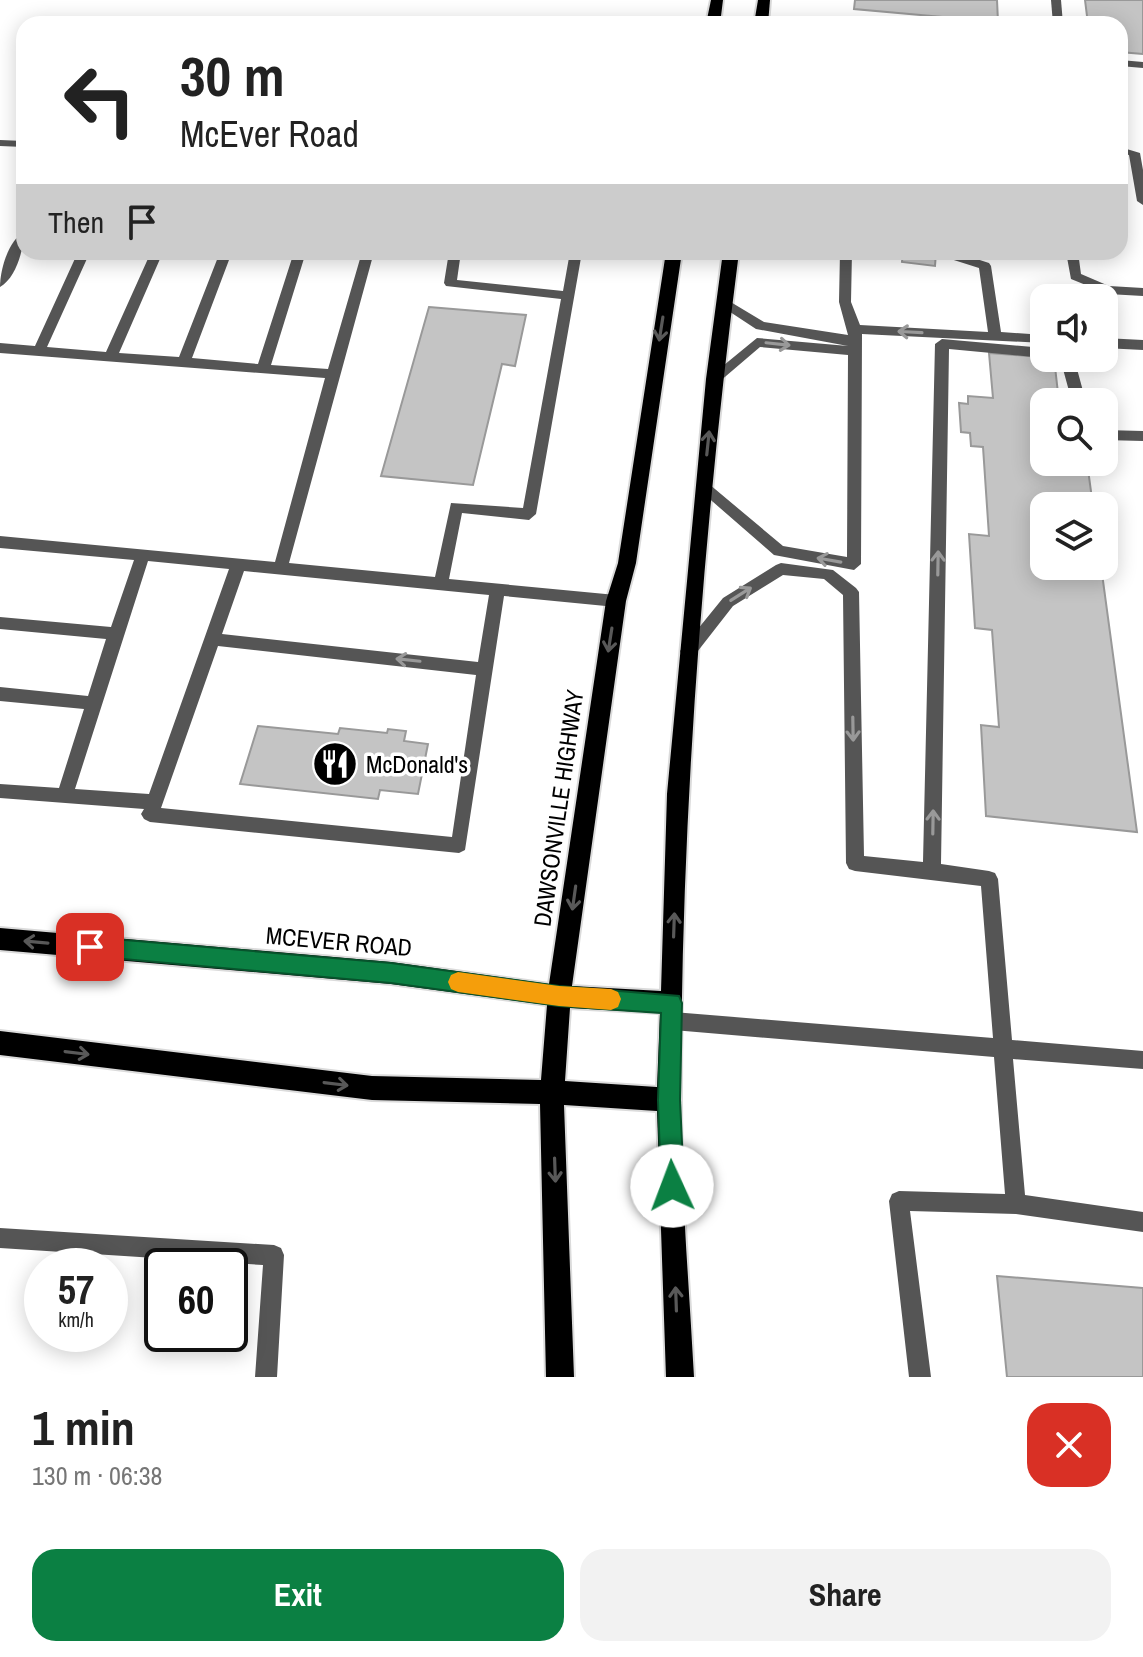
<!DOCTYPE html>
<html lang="en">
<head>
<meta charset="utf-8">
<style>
	:root { --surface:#fff; --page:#f2f2f2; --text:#222; --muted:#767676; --accent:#0b8043 }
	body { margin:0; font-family:"Archivo Narrow",sans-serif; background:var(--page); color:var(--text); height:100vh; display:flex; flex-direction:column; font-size:30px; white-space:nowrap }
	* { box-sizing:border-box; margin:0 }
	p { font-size:26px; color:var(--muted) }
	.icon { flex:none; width:44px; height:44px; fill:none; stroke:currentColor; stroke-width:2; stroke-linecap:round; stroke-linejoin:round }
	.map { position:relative; height:1377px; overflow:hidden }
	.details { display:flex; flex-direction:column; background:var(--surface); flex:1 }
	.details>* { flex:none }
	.hud { position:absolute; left:16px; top:16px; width:1112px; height:244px; border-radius:24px; box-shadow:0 4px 20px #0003; background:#fff; color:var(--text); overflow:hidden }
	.tools { position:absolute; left:1030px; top:284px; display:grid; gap:16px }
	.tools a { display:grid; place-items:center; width:88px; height:88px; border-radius:16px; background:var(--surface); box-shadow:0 4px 20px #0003; font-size:40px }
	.speed { position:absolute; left:24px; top:1248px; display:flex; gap:16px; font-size:40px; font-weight:700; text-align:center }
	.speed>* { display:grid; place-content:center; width:104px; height:104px; border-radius:50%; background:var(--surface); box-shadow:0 4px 20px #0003; line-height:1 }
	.speed small { font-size:20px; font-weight:400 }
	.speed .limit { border:4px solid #111; border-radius:12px; background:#fff; color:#111 }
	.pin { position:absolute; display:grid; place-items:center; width:68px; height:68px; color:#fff; margin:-34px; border-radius:16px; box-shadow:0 4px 12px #0006 }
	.me { position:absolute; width:88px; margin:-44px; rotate:358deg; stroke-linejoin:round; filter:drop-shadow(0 0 6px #0008) }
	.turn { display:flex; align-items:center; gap:28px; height:168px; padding:0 32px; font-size:36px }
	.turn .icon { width:104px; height:104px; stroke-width:2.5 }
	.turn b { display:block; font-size:56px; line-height:68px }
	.then { display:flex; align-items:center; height:76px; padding:0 32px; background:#0003; gap:16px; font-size:30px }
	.round { display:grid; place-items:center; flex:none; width:84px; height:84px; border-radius:24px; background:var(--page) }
	.summary { display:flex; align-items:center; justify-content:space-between; height:136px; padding:0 32px }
	h1 { font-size:48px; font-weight:800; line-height:60px }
	.button { display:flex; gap:16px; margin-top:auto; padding:16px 32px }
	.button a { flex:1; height:92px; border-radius:24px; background:var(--accent); color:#fff; font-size:32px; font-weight:800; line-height:92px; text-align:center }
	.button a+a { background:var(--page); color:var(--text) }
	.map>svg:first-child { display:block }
</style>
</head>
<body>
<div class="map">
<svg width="1143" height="1377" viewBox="0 0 1143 1377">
	<rect width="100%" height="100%" fill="#fff"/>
	<g fill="#c4c4c4" stroke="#999" stroke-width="2">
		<path d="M 855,0 L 997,0 L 998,22 L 854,9 Z"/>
		<path d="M 1085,0 L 1143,0 L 1143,54 L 1120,52 L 1120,24 L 1088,24 Z"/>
		<path d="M 903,252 L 936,252 L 935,266 L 902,262 Z"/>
		<path d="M 429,307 L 526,315 L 515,366 L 502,364 L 473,485 L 381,476 Z"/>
		<path d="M 989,353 L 1054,358 L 1059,402 L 1044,402 L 1044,462 L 1087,462 L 1093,506 L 1044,506 L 1044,566 L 1101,566 L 1137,832 L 986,816 L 981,725 L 999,727 L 992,630 L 975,628 L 969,534 L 989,536 L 983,447 L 971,446 L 970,433 L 961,432 L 959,403 L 968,404 L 968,396 L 993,398 Z"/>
		<path d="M 258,726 L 338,734 L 340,728 L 387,733 L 388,729 L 406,731 L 404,741 L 428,744 L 418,794 L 380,790 L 378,799 L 240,784 Z"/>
		<path d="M 997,1276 L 1143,1288 L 1143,1377 L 1007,1377 Z"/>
	</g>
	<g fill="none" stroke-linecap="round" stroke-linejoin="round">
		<g stroke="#dbdbdb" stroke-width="4">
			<g id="primary">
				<path d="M 711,0 L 723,0 L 720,24 L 706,24 Z"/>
				<path d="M 758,0 L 770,0 L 768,24 L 754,24 Z"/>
				<path d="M 666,252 L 682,252 L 636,563 L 626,601 L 572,986 L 661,991 L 667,794 L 706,379 L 723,252 L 739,252 C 703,532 681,816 681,1098 C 681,1191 689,1284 694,1377 L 666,1377 L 657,1111 L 564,1105 L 574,1377 L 546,1377 L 540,1104 L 372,1100 L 0,1055 L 0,1031 L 372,1076 L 541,1080 L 547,1005 L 391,984 L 0,950 L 0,928 L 391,962 L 549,984 L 606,601 L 618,563 ZM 570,1008 L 660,1013 L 657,1087 L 565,1081 Z"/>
			</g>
		</g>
		<g fill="#555" fill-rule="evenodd">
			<path d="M 1051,0 L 1061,0 L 1063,24 L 1053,24 Z"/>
			<path d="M 860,17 L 912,21 L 917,24 L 856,22 L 856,18 Z"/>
			<path d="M 273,20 L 289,21 L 294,24 L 268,24 Z"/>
			<path d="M 382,21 L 425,21 L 430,24 L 377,24 Z"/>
			<path d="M 1120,60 L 1143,62 L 1143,68 L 1120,66 Z"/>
			<path d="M 0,140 L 24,141 L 24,147 L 0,146 Z"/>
			<path d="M 1120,147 L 1140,153 L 1143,170 L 1143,205 L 1137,201 L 1129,155 L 1120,153 Z"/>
			<path d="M 24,232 C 24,249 16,278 0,287 C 0,270 8,241 24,232 Z"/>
			<path d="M 78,252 L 90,252 L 47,347 L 106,352 L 151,252 L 163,252 L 119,353 L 179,357 L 220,252 L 232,252 L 192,358 L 258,364 L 294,252 L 306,252 L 271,365 L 328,369 L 362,252 L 374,252 L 289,563 L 435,577 L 451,503 L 523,508 L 561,299 L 446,286 L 444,283 L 449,252 L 461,252 L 457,280 L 563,291 L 570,252 L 582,252 L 536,514 L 529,520 L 462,513 L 449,579 L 616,595 L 624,601 L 616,607 L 504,596 L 465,850 L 459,853 L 150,822 L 144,819 L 141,814 L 144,809 L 0,798 L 0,784 L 59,788 L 84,709 L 0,701 L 0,687 L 88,696 L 106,639 L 0,629 L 0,617 L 111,627 L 134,560 L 0,548 L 0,536 L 275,562 L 325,378 L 0,353 L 0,343 L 35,346 ZM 148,561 L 229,569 L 149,794 L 75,789 ZM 244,571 L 489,595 L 478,662 L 222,634 ZM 218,646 L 476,675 L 452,837 L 161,808 Z"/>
			<path d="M 840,252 L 852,252 L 851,302 L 860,325 L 988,332 L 979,268 L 938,255 L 936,252 L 955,252 L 989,263 L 991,266 L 1001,332 L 1044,335 L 1044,343 L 862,334 L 861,564 L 854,570 L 774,555 L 697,488 L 699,484 L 709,484 L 783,546 L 847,557 L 848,355 L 760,347 L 719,382 L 709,382 L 707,379 L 757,338 L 848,346 L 756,329 L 718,304 L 724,300 L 729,301 L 764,322 L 848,335 L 839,302 Z"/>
			<path d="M 1066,252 L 1078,252 L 1081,274 L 1109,286 L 1143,288 L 1143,296 L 1108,294 L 1071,279 Z"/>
			<path d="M 1104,338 L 1143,340 L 1143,350 L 1104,348 Z"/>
			<path d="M 942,339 L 1044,348 L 1044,358 L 949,349 L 941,864 L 989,871 L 995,873 L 998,879 L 1012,1040 L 1143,1051 L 1143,1069 L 1013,1059 L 1025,1195 L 1143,1212 L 1143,1232 L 1016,1214 L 910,1211 L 931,1377 L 909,1377 L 889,1201 L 892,1194 L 899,1191 L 1005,1194 L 994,1057 L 673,1030 L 666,1027 L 664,1021 L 666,1015 L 673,1012 L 993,1038 L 981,886 L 855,871 L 849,869 L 846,863 L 843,595 L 824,579 L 783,575 L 733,606 L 694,656 L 682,656 L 680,651 L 723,598 L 776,565 L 781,563 L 833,570 L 856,588 L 859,592 L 864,856 L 923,862 L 935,344 Z"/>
			<path d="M 1060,358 L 1074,358 L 1086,402 L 1072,402 Z"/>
			<path d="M 1104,430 L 1143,431 L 1143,441 L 1104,440 Z"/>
			<path d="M 0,1228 L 274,1245 L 281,1248 L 284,1255 L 277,1377 L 255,1377 L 263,1265 L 0,1248 Z"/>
		</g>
		<use href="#primary" fill="#000" fill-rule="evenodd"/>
	</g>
	<defs><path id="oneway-shaft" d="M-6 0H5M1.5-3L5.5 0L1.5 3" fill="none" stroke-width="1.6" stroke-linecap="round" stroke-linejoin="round" transform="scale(2)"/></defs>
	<g stroke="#595959">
		<use href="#oneway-shaft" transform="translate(661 329) rotate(99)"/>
		<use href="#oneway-shaft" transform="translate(708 443) rotate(-84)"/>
		<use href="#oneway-shaft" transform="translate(610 640) rotate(99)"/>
		<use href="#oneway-shaft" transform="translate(574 898) rotate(98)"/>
		<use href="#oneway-shaft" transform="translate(674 925) rotate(-88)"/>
		<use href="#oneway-shaft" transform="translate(36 942) rotate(-175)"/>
		<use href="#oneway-shaft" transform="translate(77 1053) rotate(7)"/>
		<use href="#oneway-shaft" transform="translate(336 1084) rotate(7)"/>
		<use href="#oneway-shaft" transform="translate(555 1170) rotate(88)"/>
		<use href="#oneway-shaft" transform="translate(676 1299) rotate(-92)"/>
	</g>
	<g stroke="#999">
		<use href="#oneway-shaft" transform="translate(910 332) rotate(-177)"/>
		<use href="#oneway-shaft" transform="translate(778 344) rotate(6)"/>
		<use href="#oneway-shaft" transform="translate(829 560) rotate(-170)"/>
		<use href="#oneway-shaft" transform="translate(938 563) rotate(-89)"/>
		<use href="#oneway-shaft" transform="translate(741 594) rotate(-32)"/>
		<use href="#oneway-shaft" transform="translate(408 660) rotate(-174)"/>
		<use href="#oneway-shaft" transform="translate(853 729) rotate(89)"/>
		<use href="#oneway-shaft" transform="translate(933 822) rotate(-89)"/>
	</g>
	<path fill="#0b8043" stroke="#07532c" stroke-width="2" d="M 90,937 L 391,963 L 559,986 L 679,996 L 682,1003 L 680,1100 L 684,1186 L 680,1194 L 672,1198 L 664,1194 L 661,1186 L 658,1100 L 661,1013 L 559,1006 L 391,983 L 90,956 L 83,953 L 80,947 L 83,940 Z"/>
	<path fill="#f59e0b" d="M 458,972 L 559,986 L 611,989 L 618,992 L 621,999 L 618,1007 L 611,1010 L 559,1006 L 458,992 L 451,989 L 448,982 L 451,975 Z"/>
	<defs>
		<g id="restaurant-disc" transform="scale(2.3)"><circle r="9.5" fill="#000" stroke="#fff"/><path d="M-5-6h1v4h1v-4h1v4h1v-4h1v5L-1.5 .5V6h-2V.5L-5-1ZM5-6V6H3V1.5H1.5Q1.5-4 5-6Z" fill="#fff"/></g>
	</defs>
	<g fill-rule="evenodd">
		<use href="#restaurant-disc" x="335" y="764"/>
	</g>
	<g text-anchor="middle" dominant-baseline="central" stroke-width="7" stroke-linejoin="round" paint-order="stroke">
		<g font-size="24" fill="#000" stroke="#fff" text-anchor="start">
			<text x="366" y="764">McDonald's</text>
		</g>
		<g font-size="24" fill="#000" stroke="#fff">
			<text transform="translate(558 808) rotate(-82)">DAWSONVILLE HIGHWAY</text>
			<text transform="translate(339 941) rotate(5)">MCEVER ROAD</text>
		</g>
	</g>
</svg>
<div class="tools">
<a><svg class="icon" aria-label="sound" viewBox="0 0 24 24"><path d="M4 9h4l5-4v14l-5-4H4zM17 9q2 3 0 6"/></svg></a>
<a><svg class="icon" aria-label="search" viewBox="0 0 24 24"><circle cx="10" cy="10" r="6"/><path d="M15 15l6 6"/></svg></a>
<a><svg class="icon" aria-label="layers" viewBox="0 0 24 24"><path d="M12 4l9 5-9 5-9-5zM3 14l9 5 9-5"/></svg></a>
</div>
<div class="speed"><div>57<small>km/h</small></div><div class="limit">60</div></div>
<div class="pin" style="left:90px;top:947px;background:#d93025"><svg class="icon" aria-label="arrive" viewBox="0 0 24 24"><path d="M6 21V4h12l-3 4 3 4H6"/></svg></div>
<svg class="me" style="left:672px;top:1186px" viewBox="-20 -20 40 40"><circle r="19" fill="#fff"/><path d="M0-13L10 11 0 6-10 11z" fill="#0b8043"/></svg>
<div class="hud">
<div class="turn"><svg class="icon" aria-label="left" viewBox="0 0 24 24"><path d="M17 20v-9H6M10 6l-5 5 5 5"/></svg><div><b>30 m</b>McEver Road</div></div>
<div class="then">Then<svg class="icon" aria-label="arrive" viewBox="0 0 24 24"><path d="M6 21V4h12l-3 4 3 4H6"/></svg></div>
</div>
</div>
<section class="details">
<div class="summary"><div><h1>1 min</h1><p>130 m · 06:38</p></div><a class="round" style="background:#d93025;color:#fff"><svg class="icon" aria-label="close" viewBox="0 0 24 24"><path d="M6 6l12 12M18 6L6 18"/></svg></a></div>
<div class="button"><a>Exit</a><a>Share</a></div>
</section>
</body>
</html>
